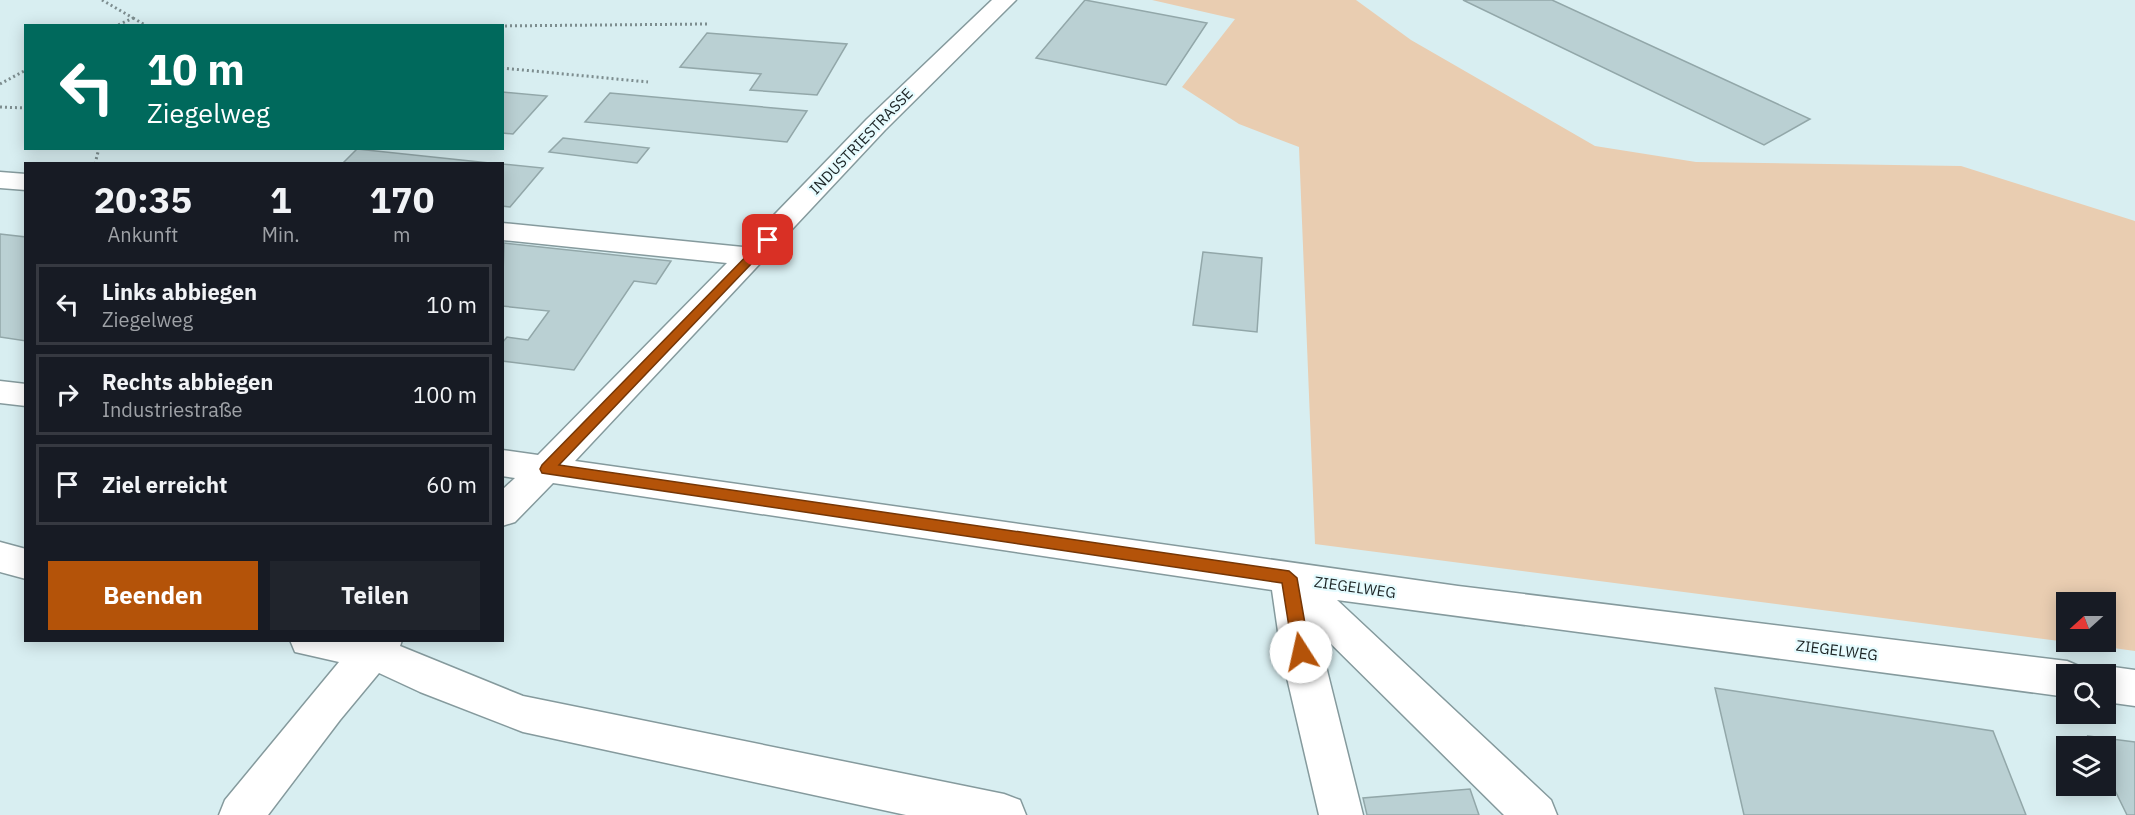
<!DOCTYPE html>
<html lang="de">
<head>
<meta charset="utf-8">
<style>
	:root { --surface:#171b24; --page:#20242c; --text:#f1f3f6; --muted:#9ea1a6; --line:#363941; --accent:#b45309 }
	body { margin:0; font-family:"IBM Plex Sans",sans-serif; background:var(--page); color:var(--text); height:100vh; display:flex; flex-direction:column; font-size:22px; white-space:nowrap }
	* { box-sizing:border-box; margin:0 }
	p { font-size:20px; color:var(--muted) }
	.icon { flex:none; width:33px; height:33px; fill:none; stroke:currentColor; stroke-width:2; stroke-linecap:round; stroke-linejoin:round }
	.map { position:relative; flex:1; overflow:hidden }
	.panel { position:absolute; left:24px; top:162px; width:480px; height:480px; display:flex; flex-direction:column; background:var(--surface); border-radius:0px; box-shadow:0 3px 15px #0003 }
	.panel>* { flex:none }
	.top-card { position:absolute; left:24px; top:24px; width:480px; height:126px; border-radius:0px; box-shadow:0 3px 15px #0003; background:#00695c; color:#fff; overflow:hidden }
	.needle { width:39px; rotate:249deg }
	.buttons { position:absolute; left:2056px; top:592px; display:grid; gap:12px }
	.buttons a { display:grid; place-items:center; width:60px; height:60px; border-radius:0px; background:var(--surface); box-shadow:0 3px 15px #0003; font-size:30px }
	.pin { position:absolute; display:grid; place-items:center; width:51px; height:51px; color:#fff; margin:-26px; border-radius:12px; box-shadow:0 3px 9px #0006 }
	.me { position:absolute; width:66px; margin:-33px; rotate:350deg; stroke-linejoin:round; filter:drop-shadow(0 0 4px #0008) }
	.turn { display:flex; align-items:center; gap:21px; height:126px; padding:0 24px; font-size:27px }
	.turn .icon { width:78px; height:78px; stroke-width:2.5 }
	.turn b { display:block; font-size:42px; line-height:51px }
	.eta { display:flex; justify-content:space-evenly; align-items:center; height:102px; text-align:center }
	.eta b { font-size:36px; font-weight:700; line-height:42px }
	.cta { display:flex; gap:12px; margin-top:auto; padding:12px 24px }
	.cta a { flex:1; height:69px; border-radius:0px; background:var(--accent); color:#fff; font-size:24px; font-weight:700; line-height:69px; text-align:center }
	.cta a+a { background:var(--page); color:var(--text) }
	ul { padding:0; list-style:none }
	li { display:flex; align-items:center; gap:18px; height:81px; margin:0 12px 9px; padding:0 12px; border:3px solid var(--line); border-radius:0px }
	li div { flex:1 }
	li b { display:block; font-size:22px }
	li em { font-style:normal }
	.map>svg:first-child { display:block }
</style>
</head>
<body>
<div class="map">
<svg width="2135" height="815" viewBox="0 0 2135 815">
	<rect width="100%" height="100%" fill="#d8eef1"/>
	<path fill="#e9cdb1" d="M 1152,0 L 1356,0 L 1411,40 L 1595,146 L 1696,162 L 1961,166 L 2135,221 L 2135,651 L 2069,642 L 2106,642 L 2106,603 L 2067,603 L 2067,642 L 1315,544 L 1299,147 L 1239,124 L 1182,87 L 1235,19 Z"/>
	<g fill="#bad0d3" stroke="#92a7a9" stroke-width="1.5">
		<path d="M 1085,0 L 1207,23 L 1166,85 L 1036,58 Z"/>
		<path d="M 1463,0 L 1552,0 L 1810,119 L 1764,145 Z"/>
		<path d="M 707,33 L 847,44 L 817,95 L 750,90 L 761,74 L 680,67 Z"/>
		<path d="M 502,92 L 547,96 L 513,134 L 502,133 Z"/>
		<path d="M 610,93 L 807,111 L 787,142 L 585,122 Z"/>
		<path d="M 563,138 L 649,148 L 637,163 L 549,152 Z"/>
		<path d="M 357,149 L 499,164 L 342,164 Z"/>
		<path d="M 502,164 L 543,168 L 510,207 L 502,206 Z"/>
		<path d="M 0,234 L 26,237 L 26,341 L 0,337 Z"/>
		<path d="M 504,243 L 671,261 L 656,284 L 634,281 L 574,370 L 502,361 L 502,343 L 507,337 L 528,340 L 549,311 L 502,306 Z"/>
		<path d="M 1203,252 L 1262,258 L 1257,332 L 1193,325 Z"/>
		<path d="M 1715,688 L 1993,731 L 2026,815 L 1744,815 Z"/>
		<path d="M 2088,736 L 2135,742 L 2135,815 L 2127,815 L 2106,772 L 2106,747 L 2093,747 Z"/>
		<path d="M 1470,789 L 1479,815 L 1367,815 L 1363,798 Z"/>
	</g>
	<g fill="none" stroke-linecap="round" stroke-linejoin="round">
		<g stroke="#859a9d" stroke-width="3">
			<g id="minor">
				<path d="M 992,0 L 1016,0 L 885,130 L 575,461 L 1458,586 L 2067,661 L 2081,667 L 2085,675 L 2067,675 L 2067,697 L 1337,600 L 1551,800 L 1557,815 L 1504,815 L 1317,630 L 1363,815 L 1319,815 L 1281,652 L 1272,590 L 553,483 L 515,522 L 502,526 L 502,490 L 515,478 L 502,476 L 502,450 L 538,455 L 727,263 L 502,240 L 502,223 L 743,247 L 867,119 Z"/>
				<path d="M 0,172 L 26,174 L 26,190 L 0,188 Z"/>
				<path d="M 0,381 L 26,384 L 26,406 L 0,403 Z"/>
				<path d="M 0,542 L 26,549 L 26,579 L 0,572 Z"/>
				<path d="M 290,640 L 402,640 L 400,646 L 523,696 L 1004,794 L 1020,800 L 1026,815 L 906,815 L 523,732 L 420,692 L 379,673 L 340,720 L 268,815 L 219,815 L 225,800 L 339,662 L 295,652 Z"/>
				<path d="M 2106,666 L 2135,670 L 2135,706 L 2106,702 L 2106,675 L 2090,675 L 2092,671 Z"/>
			</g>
		</g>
		<g stroke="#7d8d8f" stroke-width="3" stroke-dasharray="2 3" stroke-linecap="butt">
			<path d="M 102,0 L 133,18 L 116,26"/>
			<path d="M 133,18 L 147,26"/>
			<path d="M 495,26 L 707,24"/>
			<path d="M 502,68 L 648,82"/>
			<path d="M 0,84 L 26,70"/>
			<path d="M 0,107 L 26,108"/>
			<path d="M 95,164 L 99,148"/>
		</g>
		<use href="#minor" fill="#fff" fill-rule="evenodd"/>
	</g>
	<path fill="#b45309" stroke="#753606" stroke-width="1.5" d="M 764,238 L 774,240 L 559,465 L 1289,571 L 1297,578 L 1310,652 L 1307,657 L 1296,657 L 1293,652 L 1282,583 L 542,473 L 540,469 L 542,465 Z"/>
	<g text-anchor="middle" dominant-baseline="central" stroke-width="4.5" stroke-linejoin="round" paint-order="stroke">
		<g font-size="15" fill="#1b2324" stroke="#e5fbfe">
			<text transform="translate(861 141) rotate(-46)">INDUSTRIESTRASSE</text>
			<text transform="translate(1355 587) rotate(8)">ZIEGELWEG</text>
			<text transform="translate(1837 650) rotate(7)">ZIEGELWEG</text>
		</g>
	</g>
</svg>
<div class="buttons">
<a><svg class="needle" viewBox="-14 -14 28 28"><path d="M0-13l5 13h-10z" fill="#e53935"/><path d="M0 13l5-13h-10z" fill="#9ea1a6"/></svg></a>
<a><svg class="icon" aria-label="search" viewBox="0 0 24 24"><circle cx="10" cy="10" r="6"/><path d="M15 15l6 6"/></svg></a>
<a><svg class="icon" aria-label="layers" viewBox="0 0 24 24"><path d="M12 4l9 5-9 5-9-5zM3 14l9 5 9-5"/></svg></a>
</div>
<div class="pin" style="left:768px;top:240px;background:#d93025"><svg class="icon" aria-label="arrive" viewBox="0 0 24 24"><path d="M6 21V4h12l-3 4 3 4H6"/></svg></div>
<svg class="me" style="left:1301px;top:652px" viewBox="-20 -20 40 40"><circle r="19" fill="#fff"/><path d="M0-13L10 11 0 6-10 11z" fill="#b45309"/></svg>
<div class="top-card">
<div class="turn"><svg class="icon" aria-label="left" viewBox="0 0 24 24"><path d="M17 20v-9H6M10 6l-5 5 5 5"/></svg><div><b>10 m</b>Ziegelweg</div></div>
</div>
<section class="panel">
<div class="eta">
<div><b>20:35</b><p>Ankunft</p></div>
<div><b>1</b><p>Min.</p></div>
<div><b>170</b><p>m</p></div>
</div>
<ul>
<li><svg class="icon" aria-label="left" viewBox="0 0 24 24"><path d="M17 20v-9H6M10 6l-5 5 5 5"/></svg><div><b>Links abbiegen</b><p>Ziegelweg</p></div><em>10 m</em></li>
<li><svg class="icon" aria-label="right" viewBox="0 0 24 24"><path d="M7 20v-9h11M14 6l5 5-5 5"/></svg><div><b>Rechts abbiegen</b><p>Industriestraße</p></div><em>100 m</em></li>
<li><svg class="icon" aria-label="arrive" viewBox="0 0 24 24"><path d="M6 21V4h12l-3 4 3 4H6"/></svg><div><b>Ziel erreicht</b></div><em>60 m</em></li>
</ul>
<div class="cta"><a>Beenden</a><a>Teilen</a></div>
</section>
</div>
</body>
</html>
